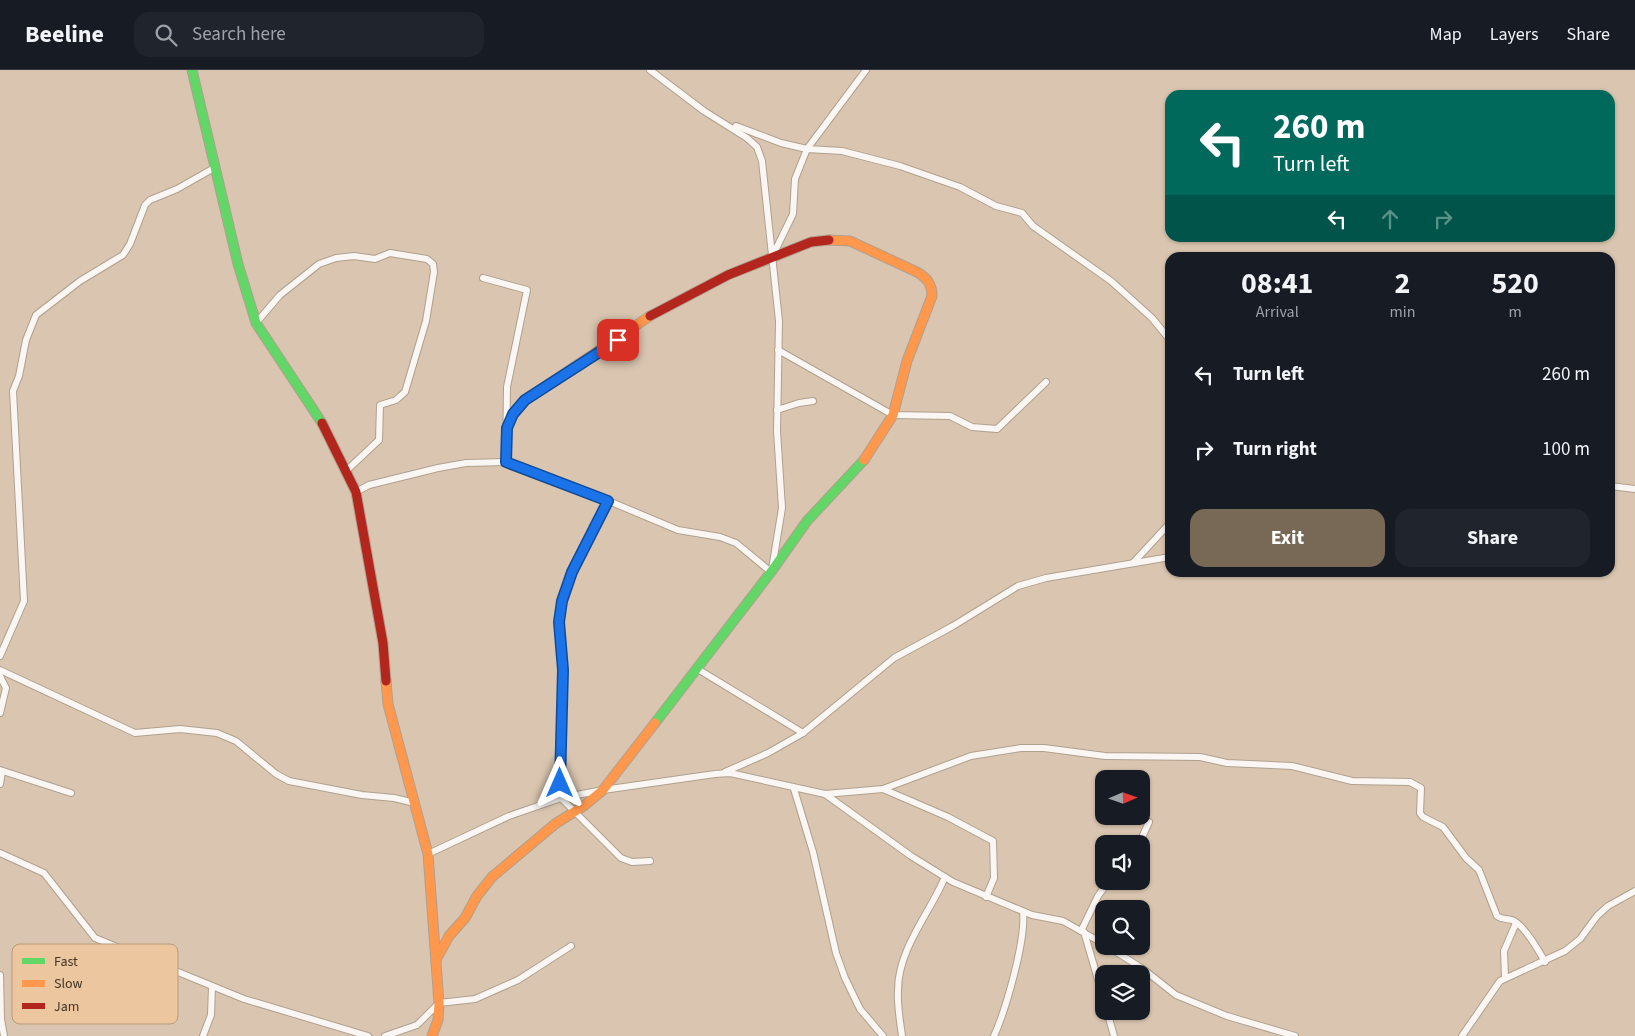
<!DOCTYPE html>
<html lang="en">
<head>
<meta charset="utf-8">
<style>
	:root { --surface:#171b24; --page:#20242c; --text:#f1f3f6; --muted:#9ea1a6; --line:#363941; --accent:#786856 }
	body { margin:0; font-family:"Source Sans 3",sans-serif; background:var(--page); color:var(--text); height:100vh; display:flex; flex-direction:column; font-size:19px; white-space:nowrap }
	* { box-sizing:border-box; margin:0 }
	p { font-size:16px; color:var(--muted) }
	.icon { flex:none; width:28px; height:28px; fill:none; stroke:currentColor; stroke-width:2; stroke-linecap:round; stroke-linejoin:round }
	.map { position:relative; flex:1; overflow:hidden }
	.side { position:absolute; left:1165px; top:182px; width:450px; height:325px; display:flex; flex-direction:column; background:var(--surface); border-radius:15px; box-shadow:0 1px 4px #0004 }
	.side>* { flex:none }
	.banner { position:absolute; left:1165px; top:20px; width:450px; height:152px; border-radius:15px; box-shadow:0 1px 4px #0004; background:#00695c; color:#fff; overflow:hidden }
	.needle { width:32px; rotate:88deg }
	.controls { position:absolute; left:1095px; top:700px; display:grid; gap:10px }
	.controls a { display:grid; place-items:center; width:55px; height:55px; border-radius:10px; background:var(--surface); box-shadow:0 1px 4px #0004; font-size:25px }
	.pin { position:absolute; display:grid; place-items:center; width:42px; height:42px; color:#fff; margin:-21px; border-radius:10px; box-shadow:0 2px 8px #0006 }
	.me { position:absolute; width:55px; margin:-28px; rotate:0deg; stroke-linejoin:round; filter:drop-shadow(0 0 4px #0008) }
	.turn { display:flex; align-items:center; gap:18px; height:105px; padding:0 25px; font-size:22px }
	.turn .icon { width:65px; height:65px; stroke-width:2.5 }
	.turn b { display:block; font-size:35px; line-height:42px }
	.lanes { display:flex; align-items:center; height:48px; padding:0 25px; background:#0003; justify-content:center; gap:25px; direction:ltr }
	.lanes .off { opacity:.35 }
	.eta { display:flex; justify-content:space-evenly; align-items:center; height:85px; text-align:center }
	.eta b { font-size:30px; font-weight:700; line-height:35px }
	.primary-button { display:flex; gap:10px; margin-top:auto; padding:10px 25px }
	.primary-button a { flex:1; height:58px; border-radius:15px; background:var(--accent); color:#fff; font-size:20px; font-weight:700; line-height:58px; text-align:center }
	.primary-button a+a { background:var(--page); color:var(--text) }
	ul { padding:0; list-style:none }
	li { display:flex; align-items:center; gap:15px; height:75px; padding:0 25px }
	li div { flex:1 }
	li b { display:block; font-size:19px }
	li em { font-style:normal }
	header { display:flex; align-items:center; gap:30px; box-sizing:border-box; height:70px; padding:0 25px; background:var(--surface); border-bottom:1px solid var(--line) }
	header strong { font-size:24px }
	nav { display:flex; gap:28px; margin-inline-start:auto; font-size:18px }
	.search { width:350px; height:45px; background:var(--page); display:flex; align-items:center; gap:12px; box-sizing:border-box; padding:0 18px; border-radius:15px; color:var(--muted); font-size:19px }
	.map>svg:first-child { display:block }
</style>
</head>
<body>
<header>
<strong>Beeline</strong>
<div class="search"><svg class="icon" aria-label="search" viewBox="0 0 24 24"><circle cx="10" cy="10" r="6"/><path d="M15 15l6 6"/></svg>Search here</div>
<nav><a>Map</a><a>Layers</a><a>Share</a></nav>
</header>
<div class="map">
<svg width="1635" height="966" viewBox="0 0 1635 966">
	<rect width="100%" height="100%" fill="#dac6b0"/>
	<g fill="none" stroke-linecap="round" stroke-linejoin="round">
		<g stroke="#b0a08e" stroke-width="8">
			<g id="street">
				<path d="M 650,0 L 704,41 L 747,68 L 757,77 L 762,91 L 779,251 L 777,361 L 782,438 L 772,499"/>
				<path d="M 736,56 L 781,73 L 807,79 L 866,0"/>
				<path d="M 772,187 L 793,144 L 795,109 L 807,79 L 842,81 L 900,96 L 960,117 L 996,136 L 1022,143 L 1033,156 L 1111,211 L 1152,248 L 1170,270"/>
				<path d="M 483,208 L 527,220 L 507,317 L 506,392"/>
				<path d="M 256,253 L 280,225 L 319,194 L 336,188 L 354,186 L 375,189 L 390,183 L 427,189 L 433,194 L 434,202 L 426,251 L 405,322 L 396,330 L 380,335 L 379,370 L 346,401"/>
				<path d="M 778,280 L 893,345 L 950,346 L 972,357 L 997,359 L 1046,312"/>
				<path d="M 777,340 L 799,333 L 813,331"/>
				<path d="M 1610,416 L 1635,419"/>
				<path d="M 356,422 L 369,415 L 438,398 L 466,393 L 506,392 L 592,424 L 678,460 L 720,467 L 736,473 L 771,502"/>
				<path d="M 608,431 L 572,503 L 562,531 L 559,552 L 563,600 L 561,728 L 621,788 L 632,792 L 650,791"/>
				<path d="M 1133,493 L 1170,453"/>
				<path d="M 0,586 L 24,531 L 13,321 L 19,306 L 26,270 L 36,245 L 80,211 L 123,185 L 130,174 L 145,135 L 150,130 L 177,119 L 214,98"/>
				<path d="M 696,598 L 803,663"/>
				<path d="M 0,600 L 135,663 L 180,659 L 217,663 L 236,671 L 276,704 L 289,711 L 362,725 L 394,728 L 415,733"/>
				<path d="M 0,606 L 6,618 L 0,643"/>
				<path d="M 0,700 L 71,723"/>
				<path d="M 725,702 L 768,683 L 803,663 L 894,588 L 953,556 L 1018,516 L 1046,508 L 1170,487"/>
				<path d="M 0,714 L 2,701"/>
				<path d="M 794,719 L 813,782 L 836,883 L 845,908 L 860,939 L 883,966"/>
				<path d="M 883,719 L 948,747 L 993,771 L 994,808 L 986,827"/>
				<path d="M 825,724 L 911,786 L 953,812 L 1032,845 L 1063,851 L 1104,874"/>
				<path d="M 1139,774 L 1149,752"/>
				<path d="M 0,783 L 44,803 L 95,868 L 244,929 L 368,966"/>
				<path d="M 428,784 L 509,746 L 561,728 L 603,720 L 715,704 L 730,703 L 825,724 L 883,719 L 971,686 L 1021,678 L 1044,678 L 1105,686 L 1200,687 L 1227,693 L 1292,696 L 1352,711 L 1410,712 L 1421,718 L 1420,743 L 1423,747 L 1443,757 L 1466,788 L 1479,800 L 1497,846 C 1502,850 1506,848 1512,850 C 1524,855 1539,881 1545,892"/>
				<path d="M 1081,861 L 1098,826 L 1109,811"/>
				<path d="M 1084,862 L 1104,930"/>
				<path d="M 1107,876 L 1143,899 L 1176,925 L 1227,946 L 1295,966"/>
				<path d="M 0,905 L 1,949 L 4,966"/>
				<path d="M 1505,908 L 1504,881 L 1516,853"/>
				<path d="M 1107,941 L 1114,966"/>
				<path d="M 203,966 L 211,945 L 212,917"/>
				<path d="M 385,966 L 417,955 L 439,933 L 475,929 L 518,910 L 571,876"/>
				<path d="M 902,966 C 900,951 897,935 898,920 C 898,879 930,843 945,807"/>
				<path d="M 994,966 C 1006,939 1026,870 1023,842"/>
				<path d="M 1462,966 L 1500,911 L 1565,881 L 1580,869 L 1597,846 L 1608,836 L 1635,821"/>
			</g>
		</g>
		<g stroke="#b0a08e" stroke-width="11">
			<g id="fast">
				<path d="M 192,0 L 238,194 L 256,253 L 322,353"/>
				<path d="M 655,653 L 771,502 L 807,451 L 864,390"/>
			</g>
		</g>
		<g stroke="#b0a08e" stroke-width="11">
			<g id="slow">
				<path d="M 829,170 L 850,171 L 917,202 C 927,208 932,214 932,226 L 907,291 L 893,345 L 864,390"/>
				<path d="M 507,358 L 513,344 L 525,330 L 650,246"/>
				<path d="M 386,611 L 388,634 L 428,784 L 439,933 L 438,950 L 432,966"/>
				<path d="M 436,890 L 449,866 L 465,848 L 477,826 L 492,807 L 555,754 L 585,735 L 603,720 L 655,653"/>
			</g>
		</g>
		<g stroke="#b0a08e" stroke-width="11">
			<g id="jam">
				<path d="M 650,246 L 728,205 L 811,172 L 829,170"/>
				<path d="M 322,353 L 356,422 L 383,573 L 386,611"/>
			</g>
		</g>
		<use href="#street" stroke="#f9f6f3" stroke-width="6"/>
		<use href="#fast" stroke="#63d668" stroke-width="9"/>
		<use href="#slow" stroke="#ff974d" stroke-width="9"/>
		<use href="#jam" stroke="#b3261e" stroke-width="9"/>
	</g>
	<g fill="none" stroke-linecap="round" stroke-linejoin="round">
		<g stroke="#114b97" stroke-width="12">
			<path id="route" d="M 560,713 L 563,600 L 559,552 L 562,531 L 572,502 L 608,431 L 506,392 L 507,358 L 513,344 L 525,330 L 618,270"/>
		</g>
		<use href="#route" stroke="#1a73e8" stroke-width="9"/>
	</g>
	<rect x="12" y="874" width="166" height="80" rx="8" fill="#ecc69f" stroke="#ba9a7a" stroke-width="1"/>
	<rect x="22" y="888" width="23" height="6" fill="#63d668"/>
	<rect x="22" y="910" width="23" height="7" fill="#ff974d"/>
	<rect x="22" y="933" width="23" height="6" fill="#b3261e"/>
	<g font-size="14" fill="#443525">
		<text x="54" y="896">Fast</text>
		<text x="54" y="918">Slow</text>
		<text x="54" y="941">Jam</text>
	</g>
</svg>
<div class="controls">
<a><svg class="needle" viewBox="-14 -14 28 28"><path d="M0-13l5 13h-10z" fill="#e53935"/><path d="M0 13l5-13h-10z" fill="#9ea1a6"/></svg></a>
<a><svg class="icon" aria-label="sound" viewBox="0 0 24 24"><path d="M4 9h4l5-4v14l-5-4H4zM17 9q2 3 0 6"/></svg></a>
<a><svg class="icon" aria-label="search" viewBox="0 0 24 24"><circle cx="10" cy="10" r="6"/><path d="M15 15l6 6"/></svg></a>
<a><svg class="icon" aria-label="layers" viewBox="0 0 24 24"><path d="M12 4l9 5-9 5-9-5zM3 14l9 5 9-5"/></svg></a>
</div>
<div class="pin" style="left:618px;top:270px;background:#d93025"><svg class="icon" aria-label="arrive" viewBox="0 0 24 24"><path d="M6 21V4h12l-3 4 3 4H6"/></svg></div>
<svg class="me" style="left:560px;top:713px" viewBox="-20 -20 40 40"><path d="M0-17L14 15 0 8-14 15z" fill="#1a73e8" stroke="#fff" stroke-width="4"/></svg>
<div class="banner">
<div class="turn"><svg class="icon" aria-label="left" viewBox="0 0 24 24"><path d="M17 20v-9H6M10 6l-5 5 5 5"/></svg><div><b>260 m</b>Turn left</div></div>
<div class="lanes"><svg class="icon" aria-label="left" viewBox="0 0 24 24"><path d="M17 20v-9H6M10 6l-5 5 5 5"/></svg><svg class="icon off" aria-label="ahead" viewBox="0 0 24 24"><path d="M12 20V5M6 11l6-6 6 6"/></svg><svg class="icon off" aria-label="right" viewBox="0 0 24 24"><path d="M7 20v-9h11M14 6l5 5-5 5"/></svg></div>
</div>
<section class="side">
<div class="eta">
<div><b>08:41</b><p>Arrival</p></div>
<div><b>2</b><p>min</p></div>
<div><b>520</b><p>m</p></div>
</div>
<ul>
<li><svg class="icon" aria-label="left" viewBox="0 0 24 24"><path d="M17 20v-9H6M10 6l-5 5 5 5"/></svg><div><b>Turn left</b></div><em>260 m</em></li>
<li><svg class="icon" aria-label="right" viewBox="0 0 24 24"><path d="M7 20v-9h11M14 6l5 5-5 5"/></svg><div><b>Turn right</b></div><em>100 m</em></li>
</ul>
<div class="primary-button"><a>Exit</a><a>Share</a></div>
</section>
</div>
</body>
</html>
